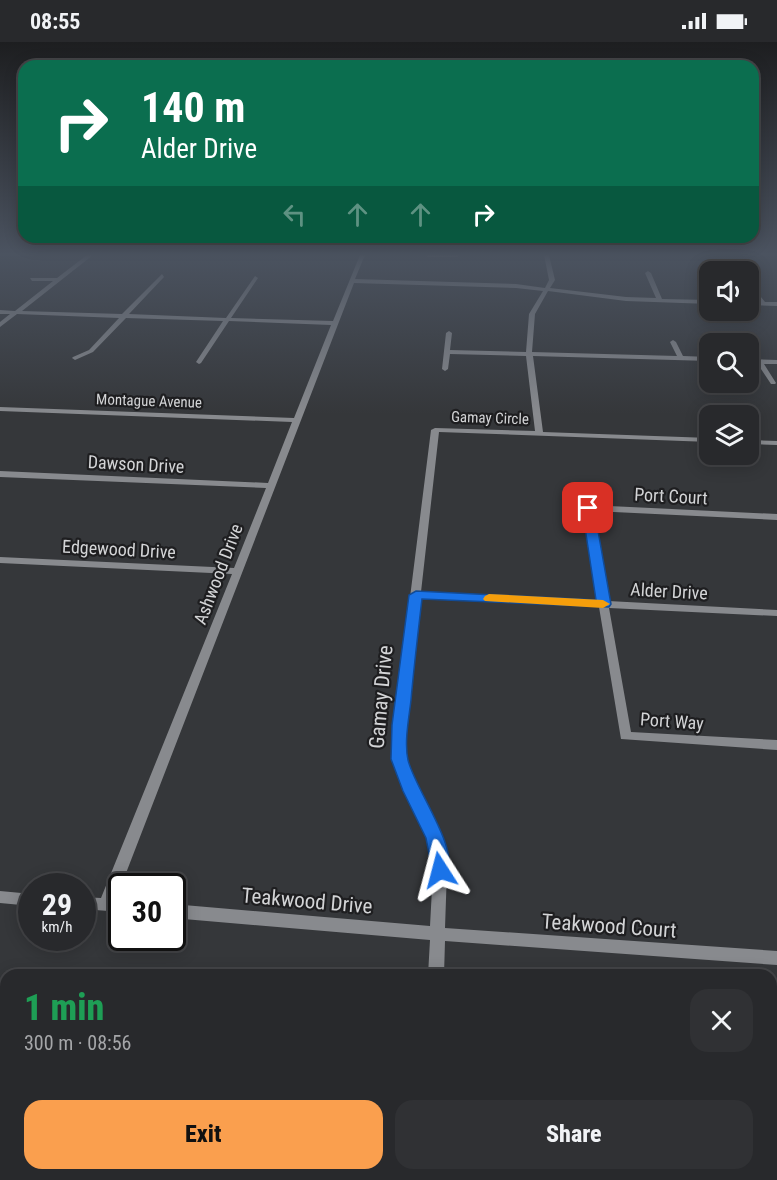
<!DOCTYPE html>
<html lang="en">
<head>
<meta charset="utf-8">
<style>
	:root { --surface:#28292c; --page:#303134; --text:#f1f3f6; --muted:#a5a6a9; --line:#444548; --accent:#fa9f4e }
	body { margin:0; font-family:"Roboto Condensed",sans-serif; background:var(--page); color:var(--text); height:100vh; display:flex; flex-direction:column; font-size:22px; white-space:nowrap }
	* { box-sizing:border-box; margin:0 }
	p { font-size:20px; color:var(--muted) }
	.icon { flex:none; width:33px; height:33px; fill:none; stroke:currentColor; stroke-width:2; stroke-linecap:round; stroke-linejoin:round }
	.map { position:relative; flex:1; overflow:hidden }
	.sheet { position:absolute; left:0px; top:927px; width:777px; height:212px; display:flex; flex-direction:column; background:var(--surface); border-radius:18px 18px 0 0; box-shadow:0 3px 15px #0003,0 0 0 2px var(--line) }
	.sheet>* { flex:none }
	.top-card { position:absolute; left:18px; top:18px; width:741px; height:183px; border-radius:18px; box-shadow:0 3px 15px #0003,0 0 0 2px var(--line); background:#0b6e4f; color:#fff; overflow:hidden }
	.buttons { position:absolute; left:699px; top:219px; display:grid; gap:12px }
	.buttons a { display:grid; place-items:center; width:60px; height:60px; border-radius:12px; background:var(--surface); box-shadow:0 3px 15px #0003,0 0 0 2px var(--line); font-size:30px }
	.speed { position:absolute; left:18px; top:831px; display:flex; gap:12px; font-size:30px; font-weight:700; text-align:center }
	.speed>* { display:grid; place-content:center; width:78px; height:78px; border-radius:50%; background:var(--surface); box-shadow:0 3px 15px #0003,0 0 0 2px var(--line); line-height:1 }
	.speed small { font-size:15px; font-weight:400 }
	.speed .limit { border:3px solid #111; border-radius:9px; background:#fff; color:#111 }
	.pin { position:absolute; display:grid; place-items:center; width:51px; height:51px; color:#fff; margin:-26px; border-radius:12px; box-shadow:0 3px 9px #0006 }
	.me { position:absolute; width:66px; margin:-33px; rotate:351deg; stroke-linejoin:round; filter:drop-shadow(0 0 4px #0008) }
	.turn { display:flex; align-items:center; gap:21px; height:126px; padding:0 24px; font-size:27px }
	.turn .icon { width:78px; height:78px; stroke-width:2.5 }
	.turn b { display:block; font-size:42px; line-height:51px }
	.lanes { display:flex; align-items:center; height:57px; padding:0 24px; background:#0003; justify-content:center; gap:30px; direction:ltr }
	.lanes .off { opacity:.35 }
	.round { display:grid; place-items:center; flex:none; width:63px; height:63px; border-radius:18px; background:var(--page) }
	.headline { display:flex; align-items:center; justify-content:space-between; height:102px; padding:0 24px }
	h1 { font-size:36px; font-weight:800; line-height:45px; color:#1e9e55 }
	.button { display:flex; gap:12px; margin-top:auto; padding:12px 24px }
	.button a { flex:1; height:69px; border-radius:18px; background:var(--accent); color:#111; font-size:24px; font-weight:800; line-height:69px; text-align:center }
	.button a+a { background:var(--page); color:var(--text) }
	.status { display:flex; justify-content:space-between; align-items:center; height:42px; padding:0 30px; background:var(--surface); direction:ltr }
	.status svg { height:16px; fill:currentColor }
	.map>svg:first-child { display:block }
</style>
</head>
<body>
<div class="status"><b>08:55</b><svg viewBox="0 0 49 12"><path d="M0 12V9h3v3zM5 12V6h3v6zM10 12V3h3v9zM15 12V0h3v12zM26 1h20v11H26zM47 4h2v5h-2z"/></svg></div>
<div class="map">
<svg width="777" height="1138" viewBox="0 0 777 1138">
	<rect width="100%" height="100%" fill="#35373a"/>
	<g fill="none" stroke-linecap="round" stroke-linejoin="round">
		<g fill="#888a8e" fill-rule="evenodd">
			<path d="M 87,213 L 93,213 L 22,269 L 122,272 L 162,232 L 164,235 L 129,272 L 226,276 L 255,234 L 258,236 L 231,276 L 333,279 L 360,213 L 365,213 L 355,237 L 516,242 L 545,246 L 549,238 L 544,213 L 549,213 L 555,238 L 550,246 L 626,255 L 656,256 L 645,231 L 648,229 L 651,231 L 662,257 L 710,258 L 710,262 L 626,259 L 548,249 L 535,272 L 532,310 L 677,314 L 670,300 L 673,298 L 676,300 L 683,314 L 710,315 L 710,319 L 533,314 L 543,390 L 710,396 L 710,400 L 439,390 L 421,550 L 598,559 L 584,466 L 588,463 L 777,472 L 777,478 L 593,469 L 608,559 L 777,568 L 777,574 L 609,566 L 631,690 L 777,698 L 777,708 L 621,697 L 599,565 L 420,556 L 406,683 L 405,717 L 418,749 L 442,796 L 447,828 L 445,886 L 777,909 L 777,923 L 445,899 L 444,933 L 428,933 L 430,898 L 172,876 L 172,862 L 430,884 L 433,828 L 428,796 L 404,749 L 393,717 L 394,683 L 431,388 L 435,386 L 535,389 L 526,314 L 450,312 L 448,327 L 445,329 L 442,327 L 446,291 L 449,289 L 452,291 L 450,308 L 526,310 L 529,272 L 543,249 L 516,246 L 354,241 L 116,857 L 122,857 L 122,870 L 82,867 L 82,855 L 101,856 L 232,532 L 0,521 L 0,515 L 234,526 L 266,446 L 0,435 L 0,429 L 268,441 L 292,380 L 0,369 L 0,365 L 294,376 L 331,283 L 229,279 L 201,321 L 199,322 L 196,320 L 223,279 L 126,276 L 93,310 L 75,318 L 72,316 L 73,315 L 89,308 L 119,276 L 17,272 L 0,285 L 0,280 L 10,272 L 0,272 L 0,268 L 15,269 L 53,239 L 32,239 L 30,236 L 57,236 Z"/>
			<path d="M 425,213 L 460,213 L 457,215 L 428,215 Z"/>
			<path d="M 748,239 L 765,260 L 777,260 L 777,264 L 748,263 L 748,259 L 759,260 L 748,245 Z"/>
			<path d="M 748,317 L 777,318 L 777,322 L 764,322 L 776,341 L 775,342 L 771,342 L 757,321 L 748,321 Z"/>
			<path d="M 748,398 L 777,399 L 777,403 L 748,402 Z"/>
			<path d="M 0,849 L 32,852 L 32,864 L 0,861 Z"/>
			<rect x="416" y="1132" width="20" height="6"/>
		</g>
	</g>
	<linearGradient id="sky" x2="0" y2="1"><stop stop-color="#1d1e20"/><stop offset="0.57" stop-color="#4b5360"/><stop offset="1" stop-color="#4b5360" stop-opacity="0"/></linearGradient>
	<rect width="777" height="372" fill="url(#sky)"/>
	<path fill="#1a73e8" stroke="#114b97" stroke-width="1.5" d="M 588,463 L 594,466 L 611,562 L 609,565 L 422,557 C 418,591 414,624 411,658 C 409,676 404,700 408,718 C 415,747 460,807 447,833 L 440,836 L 433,833 L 426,796 L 403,749 L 391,717 L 392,683 L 409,553 L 416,549 L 596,558 L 582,466 Z"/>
	<path fill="#f59e0b" d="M 489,552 L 603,558 L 610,562 L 603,566 L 485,559 L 483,557 L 485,554 Z"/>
	<g text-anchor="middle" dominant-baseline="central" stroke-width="4.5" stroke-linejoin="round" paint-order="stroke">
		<g font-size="15" fill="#d3d4d6" stroke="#1e1e20">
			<text transform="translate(149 359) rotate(2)">Montague Avenue</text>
			<text transform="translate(490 376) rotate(2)">Gamay Circle</text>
		</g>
		<g font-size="18" fill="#d3d4d6" stroke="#1e1e20">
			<text transform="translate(136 422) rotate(3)">Dawson Drive</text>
			<text transform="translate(671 454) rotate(3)">Port Court</text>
			<text transform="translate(119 507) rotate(3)">Edgewood Drive</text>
			<text transform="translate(218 532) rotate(-69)">Ashwood Drive</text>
			<text transform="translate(669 549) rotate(3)">Alder Drive</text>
			<text transform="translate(672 679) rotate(4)">Port Way</text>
		</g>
		<g font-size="21" fill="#d3d4d6" stroke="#1e1e20">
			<text transform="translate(381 655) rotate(-85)">Gamay Drive</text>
			<text transform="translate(307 859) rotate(5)">Teakwood Drive</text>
			<text transform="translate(609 884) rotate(4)">Teakwood Court</text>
		</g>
	</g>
</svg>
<div class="buttons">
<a><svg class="icon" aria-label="sound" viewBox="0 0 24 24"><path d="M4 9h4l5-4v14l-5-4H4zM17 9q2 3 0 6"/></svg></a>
<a><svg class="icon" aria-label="search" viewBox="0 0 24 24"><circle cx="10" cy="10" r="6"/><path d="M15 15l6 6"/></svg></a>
<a><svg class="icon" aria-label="layers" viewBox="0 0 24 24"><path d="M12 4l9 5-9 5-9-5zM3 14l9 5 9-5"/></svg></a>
</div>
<div class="speed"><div>29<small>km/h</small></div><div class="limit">30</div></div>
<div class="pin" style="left:588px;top:466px;background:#d93025"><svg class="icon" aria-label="arrive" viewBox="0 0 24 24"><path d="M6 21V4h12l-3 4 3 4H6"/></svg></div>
<svg class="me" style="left:440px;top:828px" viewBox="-20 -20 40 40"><path d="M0-17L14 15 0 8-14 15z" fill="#1a73e8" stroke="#fff" stroke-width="4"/></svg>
<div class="top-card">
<div class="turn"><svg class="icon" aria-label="right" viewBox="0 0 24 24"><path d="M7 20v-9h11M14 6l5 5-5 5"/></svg><div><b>140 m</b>Alder Drive</div></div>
<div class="lanes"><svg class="icon off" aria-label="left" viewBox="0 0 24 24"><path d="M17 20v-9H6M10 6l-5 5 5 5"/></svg><svg class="icon off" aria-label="ahead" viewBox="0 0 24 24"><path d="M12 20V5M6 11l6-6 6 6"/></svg><svg class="icon off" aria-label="ahead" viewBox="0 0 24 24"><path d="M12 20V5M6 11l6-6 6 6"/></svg><svg class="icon" aria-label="right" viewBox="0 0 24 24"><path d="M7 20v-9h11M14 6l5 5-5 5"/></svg></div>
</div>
<section class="sheet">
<div class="headline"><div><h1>1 min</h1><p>300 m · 08:56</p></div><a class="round"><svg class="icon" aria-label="close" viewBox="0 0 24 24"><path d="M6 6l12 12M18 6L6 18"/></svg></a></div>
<div class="button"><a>Exit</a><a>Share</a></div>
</section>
</div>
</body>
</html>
